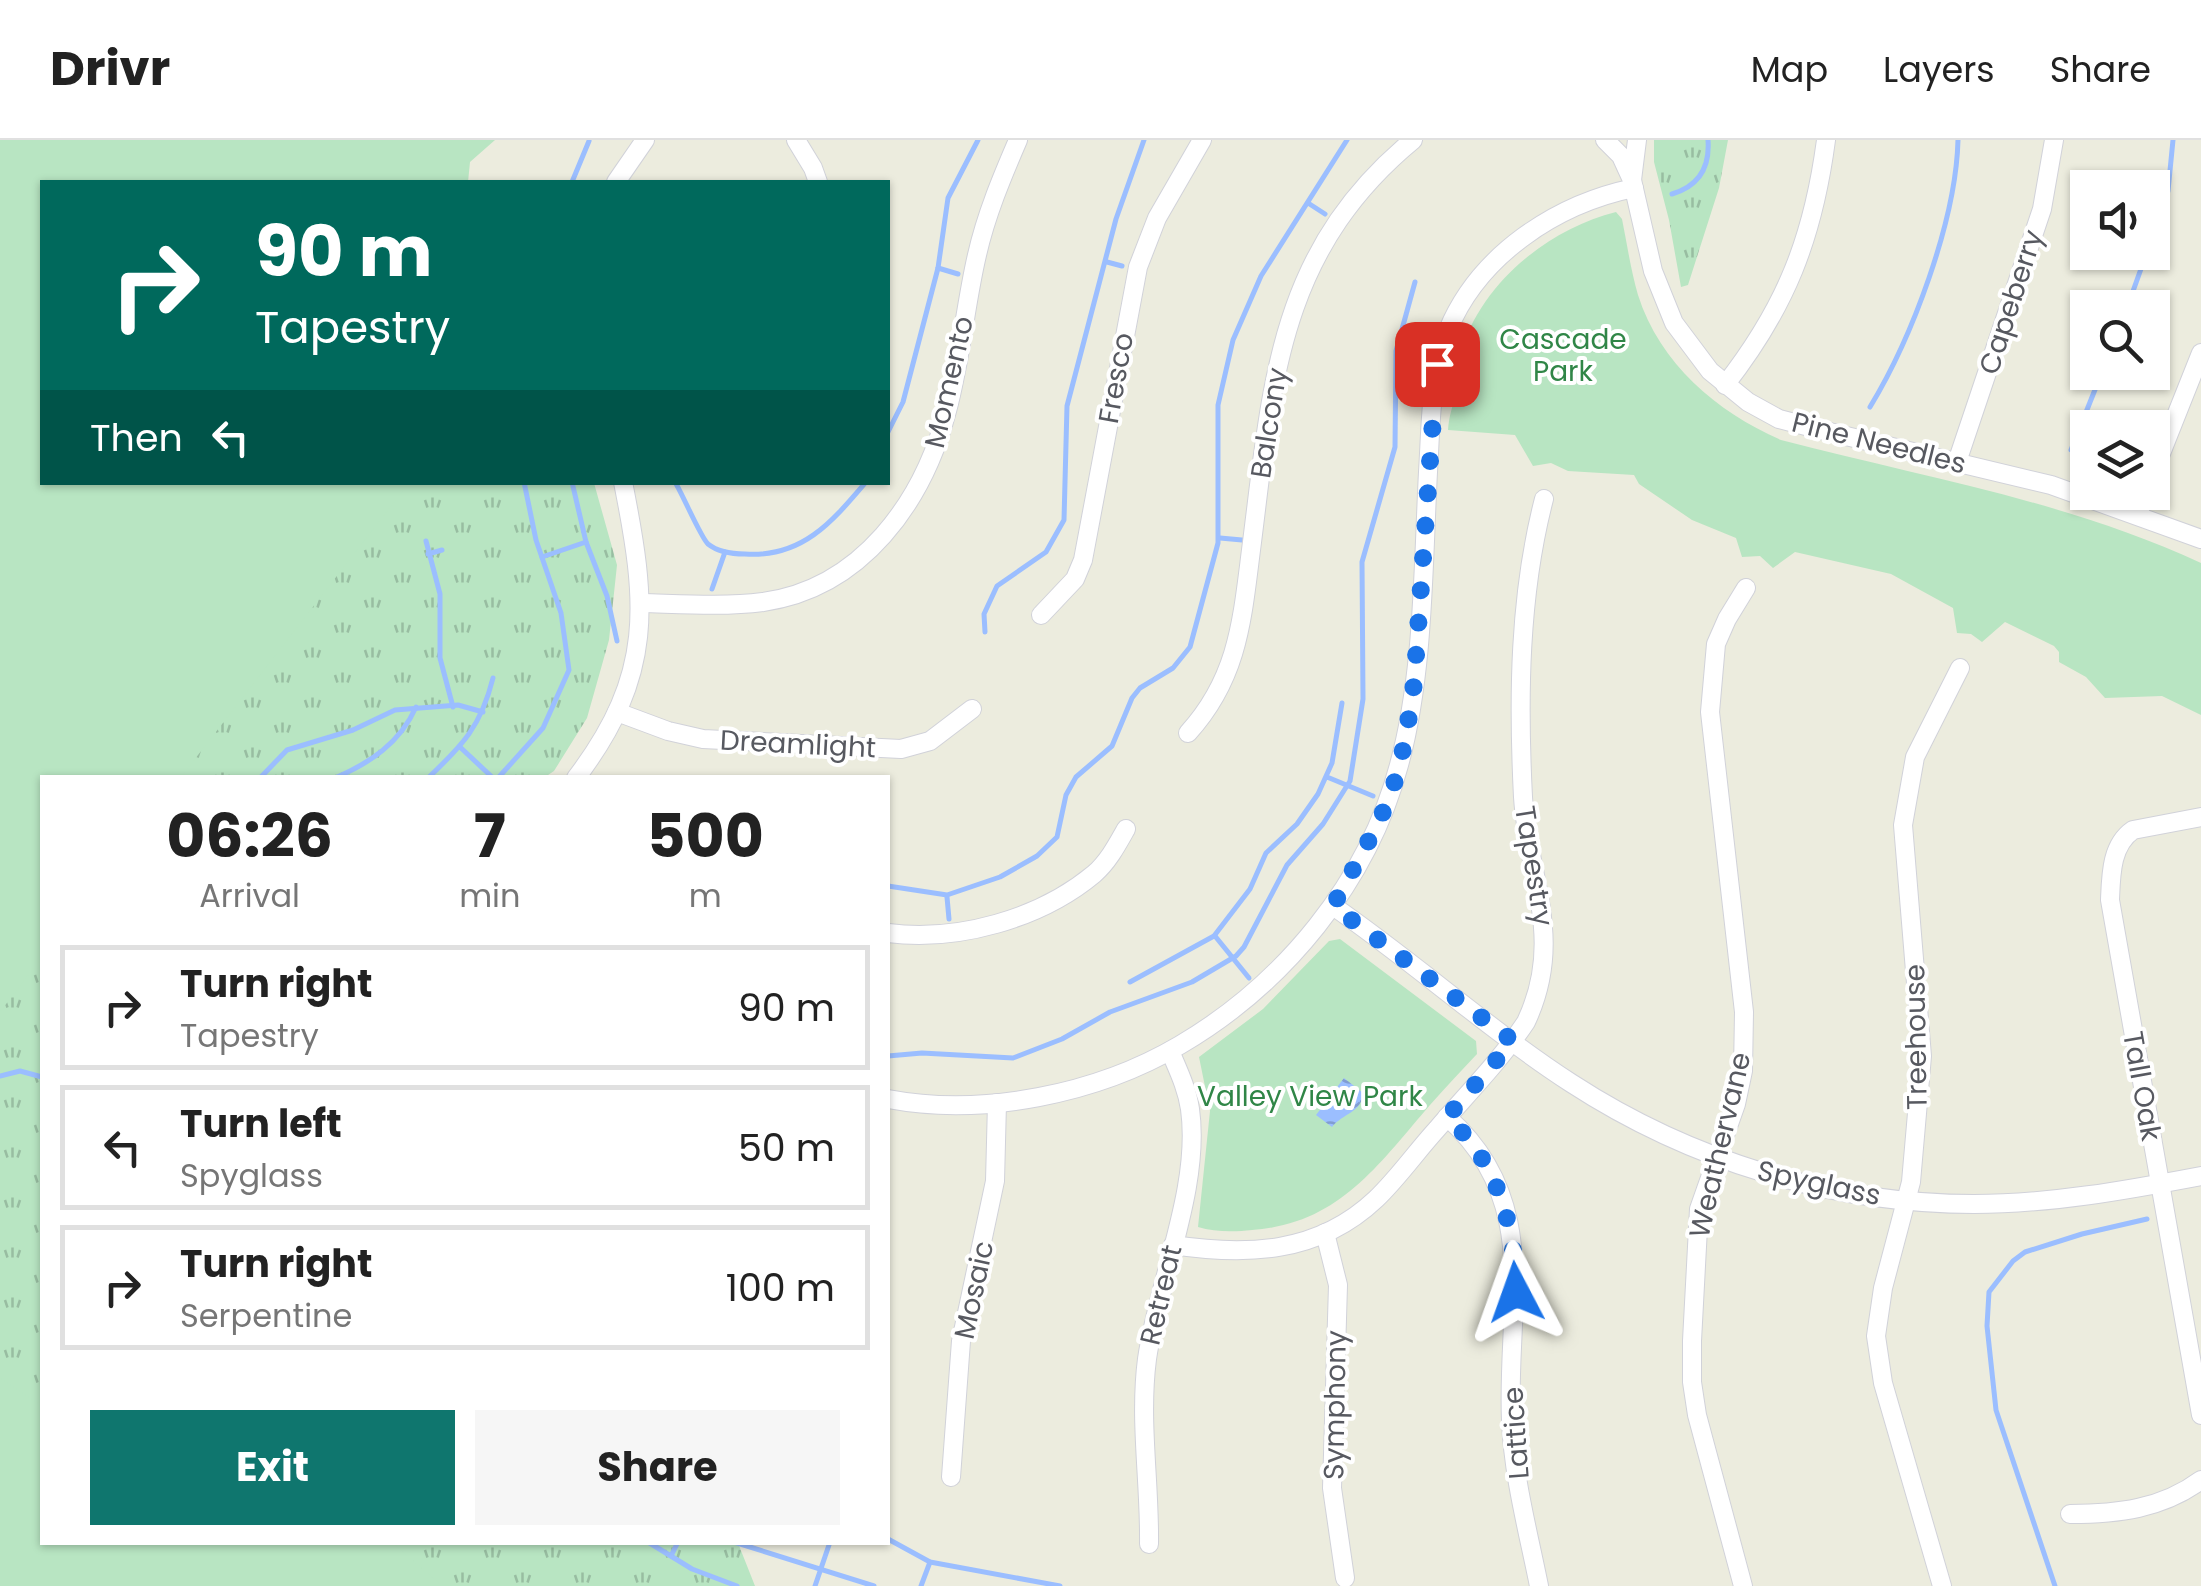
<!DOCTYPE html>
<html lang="en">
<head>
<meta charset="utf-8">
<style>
	:root { --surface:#fff; --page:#f6f6f6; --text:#222; --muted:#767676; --line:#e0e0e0; --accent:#0f766e }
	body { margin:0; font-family:Poppins,sans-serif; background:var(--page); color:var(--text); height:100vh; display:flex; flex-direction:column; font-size:38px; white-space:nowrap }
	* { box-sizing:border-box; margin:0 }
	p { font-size:32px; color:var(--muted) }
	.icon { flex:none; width:55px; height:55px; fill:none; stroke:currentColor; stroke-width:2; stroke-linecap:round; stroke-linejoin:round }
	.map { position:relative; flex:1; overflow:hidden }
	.panel { position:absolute; left:40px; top:635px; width:850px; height:770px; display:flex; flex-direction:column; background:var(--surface); border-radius:0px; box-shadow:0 2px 8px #0004 }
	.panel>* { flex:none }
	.guide { position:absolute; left:40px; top:40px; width:850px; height:305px; border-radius:0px; box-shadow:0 2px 8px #0004; background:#00695c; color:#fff; overflow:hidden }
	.fabs { position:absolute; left:2070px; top:30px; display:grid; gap:20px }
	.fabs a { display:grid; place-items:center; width:100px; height:100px; border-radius:0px; background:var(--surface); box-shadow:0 2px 8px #0004; font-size:50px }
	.pin { position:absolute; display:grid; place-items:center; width:85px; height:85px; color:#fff; margin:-42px; border-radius:20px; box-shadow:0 5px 15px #0006 }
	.me { position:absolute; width:110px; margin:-55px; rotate:356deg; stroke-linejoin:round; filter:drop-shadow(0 0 8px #0008) }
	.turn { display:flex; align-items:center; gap:35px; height:210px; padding:0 50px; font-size:45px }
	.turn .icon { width:130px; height:130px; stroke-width:2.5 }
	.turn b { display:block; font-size:70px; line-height:85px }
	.then { display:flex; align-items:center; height:95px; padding:0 50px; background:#0003; gap:20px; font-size:38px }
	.eta { display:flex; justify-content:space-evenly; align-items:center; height:170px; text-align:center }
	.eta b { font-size:60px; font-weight:700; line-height:70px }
	.primary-button { display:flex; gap:20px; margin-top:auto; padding:20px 50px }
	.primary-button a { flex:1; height:115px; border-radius:0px; background:var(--accent); color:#fff; font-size:40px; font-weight:700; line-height:115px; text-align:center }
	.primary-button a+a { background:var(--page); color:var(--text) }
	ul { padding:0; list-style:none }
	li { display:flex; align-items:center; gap:30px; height:125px; margin:0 20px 15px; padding:0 30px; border:5px solid var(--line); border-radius:0px }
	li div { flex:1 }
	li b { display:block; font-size:38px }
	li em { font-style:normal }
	header { display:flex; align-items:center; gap:60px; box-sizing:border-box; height:140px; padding:0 50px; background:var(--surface); border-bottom:2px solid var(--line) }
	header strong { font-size:48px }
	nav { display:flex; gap:55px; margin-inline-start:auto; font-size:35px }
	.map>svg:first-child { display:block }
</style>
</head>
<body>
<header>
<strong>Drivr</strong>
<nav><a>Map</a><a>Layers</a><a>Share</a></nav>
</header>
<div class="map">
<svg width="2201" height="1446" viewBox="0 0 2201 1446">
	<defs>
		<pattern id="grass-tufts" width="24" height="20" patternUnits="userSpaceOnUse" patternTransform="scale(2.5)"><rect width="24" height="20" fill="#b8e5c2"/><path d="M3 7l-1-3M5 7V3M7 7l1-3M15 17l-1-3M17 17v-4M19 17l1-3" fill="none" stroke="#98bda1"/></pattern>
		<pattern id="water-waves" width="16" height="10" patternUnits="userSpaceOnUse" patternTransform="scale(2.5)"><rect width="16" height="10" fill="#9bbeff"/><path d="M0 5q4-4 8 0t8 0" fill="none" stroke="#819dd2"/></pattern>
	</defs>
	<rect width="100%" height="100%" fill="#ececde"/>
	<g fill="url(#grass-tufts)">
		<path d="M 0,0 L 42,42 L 42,342 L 594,343 L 617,425 L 609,500 L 587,578 L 554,631 L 545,637 L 42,638 L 42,1402 L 738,1403 L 755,1446 L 0,1446 Z"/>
		<path d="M 1654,0 L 1728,0 L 1719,48 L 1688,145 L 1681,147 L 1669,80 L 1654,22 Z"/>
	</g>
	<g fill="#b8e5c2">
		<path d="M 0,0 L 495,0 L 470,22 L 468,42 L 42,42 L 42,342 L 409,343 L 181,637 L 42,638 L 42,817 L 0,872 Z"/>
		<path d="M 1616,72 L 1622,79 C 1627,104 1631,131 1638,155 C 1660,224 1717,272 1781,300 C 1922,337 2068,361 2201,423 L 2201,575 L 2162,556 L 2105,558 L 2086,537 L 2059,522 L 2059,512 L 2054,506 L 2005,482 L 1982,502 L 1971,494 L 1957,493 L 1953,468 L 1891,434 L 1795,412 L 1773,428 L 1760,416 L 1742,417 L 1736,398 L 1692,380 L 1639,344 L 1634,335 L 1568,331 L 1551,323 L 1533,326 L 1515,295 L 1448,290 C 1449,275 1453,266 1456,252 C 1459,239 1456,228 1460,214 C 1481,144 1546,90 1616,72 Z"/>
		<path d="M 1340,799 L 1476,901 L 1477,914 C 1461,931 1445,948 1430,965 C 1378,1025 1339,1084 1252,1090 C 1234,1092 1214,1092 1198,1087 L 1210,971 L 1199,917 L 1263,869 L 1329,801 Z"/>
		<path d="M 0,1238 L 42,1266 L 42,1402 L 393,1403 L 442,1446 L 0,1446 Z"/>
	</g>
	<path fill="url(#water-waves)" d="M 1344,938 L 1363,953 C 1362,973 1343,973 1332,987 L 1316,975 Z"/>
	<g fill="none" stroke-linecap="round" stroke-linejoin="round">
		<g stroke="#9bbeff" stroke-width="5">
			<path d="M 572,42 L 589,1"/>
			<path d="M 1672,54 C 1699,46 1710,27 1708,0"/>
			<path d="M 1308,63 L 1325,74"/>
			<path d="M 2152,99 L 2168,51 L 2173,0"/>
			<path d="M 1107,122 L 1122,126"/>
			<path d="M 938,128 L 958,134"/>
			<path d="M 2127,168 L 2147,112"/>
			<path d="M 1870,267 C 1912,198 1956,81 1958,0"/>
			<path d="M 888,292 L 903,262 L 938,128 L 948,58 L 978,0"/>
			<path d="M 2071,310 L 2102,232"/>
			<path d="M 572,342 L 586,402 L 607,456 L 617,501"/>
			<path d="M 675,342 C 683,355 701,398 708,404 C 718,412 732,414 745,414 C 802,418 832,382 866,342"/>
			<path d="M 1220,398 L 1242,400"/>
			<path d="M 426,401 L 440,454 L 440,518 L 453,567"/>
			<path d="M 428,414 L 442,410"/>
			<path d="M 542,417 L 586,402"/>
			<path d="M 712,449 L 725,412"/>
			<path d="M 985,492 L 984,474 L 997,446 L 1046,412 L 1064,380 L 1067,266 L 1116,79 L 1144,0"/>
			<path d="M 460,607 L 493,638"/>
			<path d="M 1327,637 L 1373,656"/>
			<path d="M 260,638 L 287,610 L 353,590 L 395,570 L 458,565 L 483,572"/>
			<path d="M 335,638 C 370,623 400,603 416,567"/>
			<path d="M 428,638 C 463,605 481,586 493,538"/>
			<path d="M 498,638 L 543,588 L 569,530 L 561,473 L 536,400 L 524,342"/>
			<path d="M 888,746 L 947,755 L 1000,737 L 1037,716 L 1057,697 L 1066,655 L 1076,637 L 1112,606 L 1132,558 L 1140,548 L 1173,528 L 1190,507 L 1218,403 L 1218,265 L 1233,200 L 1261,136 L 1347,0"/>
			<path d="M 947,757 L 949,779"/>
			<path d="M 1215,796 L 1249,838"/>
			<path d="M 1130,842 L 1214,796 L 1250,749 L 1266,713 L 1297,684 L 1318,654 L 1332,623 L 1342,563"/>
			<path d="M 888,916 L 922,913 L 1013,918 L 1062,899 L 1110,872 L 1192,842 L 1236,816 L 1244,807 L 1287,725 L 1323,684 L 1350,641 L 1363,559 L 1362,422 L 1395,307 L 1396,211 L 1415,142"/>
			<path d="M 0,936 L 20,931 L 42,937"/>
			<path d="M 888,1399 L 930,1422 L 1060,1446"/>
			<path d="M 648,1402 L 692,1429 L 737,1446"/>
			<path d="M 734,1402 L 874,1446"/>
			<path d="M 671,1416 L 678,1402"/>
			<path d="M 815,1446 L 830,1402"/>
			<path d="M 921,1446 L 930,1422"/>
			<path d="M 2055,1446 L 1996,1270 L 1987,1186 L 1989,1152 L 2013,1121 L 2025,1112 L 2082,1094 L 2147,1079"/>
		</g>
		<g stroke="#d1d2d9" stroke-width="20">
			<g id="minor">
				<path d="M 796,0 L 813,28 L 818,42"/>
				<path d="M 1605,0 L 1621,16 L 1632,40 L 1653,131 L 1674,183 L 1710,231 L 1748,262 L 1779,279 L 1821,290 L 2051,345 L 2201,399"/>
				<path d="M 1632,40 L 1637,0"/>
				<path d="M 616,42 L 645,0"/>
				<path d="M 1725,245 C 1786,167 1813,98 1826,0"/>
				<path d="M 1957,322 L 2042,69 L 2054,0"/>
				<path d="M 2152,336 L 2201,213"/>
				<path d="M 2138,375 L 2146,352"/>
				<path d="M 642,463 C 681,464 724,467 763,462 C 862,448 923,362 947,271 C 961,220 965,166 977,115 C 986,75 1002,37 1018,0"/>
				<path d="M 1041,475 L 1075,439 L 1083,420 L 1138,127 L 1157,78 L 1202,0"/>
				<path d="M 617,572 L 668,591 L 703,599 L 901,609 L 930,601 L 972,569"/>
				<path d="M 1188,593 C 1238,538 1242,481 1251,410 C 1272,247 1276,113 1413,0"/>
				<path d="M 576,638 C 655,534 647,463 623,342"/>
				<path d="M 2201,677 L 2133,690 C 2111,705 2111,735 2110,760 L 2201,1275"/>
				<path d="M 1333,766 C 1414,822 1488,889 1571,943 C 1691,1021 1832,1064 1974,1064 C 2050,1064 2127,1050 2201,1036"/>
				<path d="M 888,793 C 957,802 1040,779 1094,734 C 1108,722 1117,705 1126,689"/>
				<path d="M 888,959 C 983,977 1097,954 1180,905 C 1284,844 1368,742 1399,625 C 1424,534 1423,426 1428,332 C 1431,284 1430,235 1448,190 C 1479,115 1556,64 1634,48"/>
				<path d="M 1447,977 C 1543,1061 1506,1171 1511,1280 C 1513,1336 1528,1391 1539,1446"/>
				<path d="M 1325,1093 L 1338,1145 L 1332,1348 L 1345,1438"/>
				<path d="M 1173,1105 C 1246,1116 1318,1114 1376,1059 C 1398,1038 1416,1012 1437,989 C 1467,954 1500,921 1526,882 C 1565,799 1528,739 1523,657 C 1518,558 1519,455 1544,359"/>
				<path d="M 951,1337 L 961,1201 L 995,1041 L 997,963"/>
				<path d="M 2070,1374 C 2117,1374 2162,1369 2201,1340"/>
				<path d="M 1149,1404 C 1150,1342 1139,1281 1147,1219 C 1158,1141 1201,1047 1190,969 C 1187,948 1178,930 1170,911"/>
				<path d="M 1743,1446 L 1697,1275 L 1692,1242 L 1692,1201 L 1699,1069 L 1736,964 L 1743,931 L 1744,872 L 1710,572 L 1716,504 L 1727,479 L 1746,448"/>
				<path d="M 1942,1446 L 1883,1243 L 1876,1196 L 1883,1148 L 1911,1042 L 1922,916 L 1903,685 L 1915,617 L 1960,528"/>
			</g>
		</g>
		<use href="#minor" stroke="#fff" stroke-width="18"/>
	</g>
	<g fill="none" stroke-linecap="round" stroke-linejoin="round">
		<path stroke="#1a73e8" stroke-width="18" stroke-dasharray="0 32.4" d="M 1437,224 L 1414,544 L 1405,602 L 1394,644 L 1379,682 L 1333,766 L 1513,901 L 1447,977 C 1498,1022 1515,1086 1516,1152"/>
	</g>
	<g text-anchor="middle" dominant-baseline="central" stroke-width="8" stroke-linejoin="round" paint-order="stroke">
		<g font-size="28" fill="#575960" stroke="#fff">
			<text transform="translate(2011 162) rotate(-72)">Capeberry</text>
			<text transform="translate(1116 238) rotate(-80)">Fresco</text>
			<text transform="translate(949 242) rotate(-77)">Momento</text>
			<text transform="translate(1269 283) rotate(-81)">Balcony</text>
			<text transform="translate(1879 303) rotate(14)">Pine Needles</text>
			<text transform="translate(798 604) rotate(3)">Dreamlight</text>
			<text transform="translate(1534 726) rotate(81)">Tapestry</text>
			<text transform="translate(1916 897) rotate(-91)">Treehouse</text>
			<text transform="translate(2142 946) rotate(80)">Tall Oak</text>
			<text transform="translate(1720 1005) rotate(-77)">Weathervane</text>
			<text transform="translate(1819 1043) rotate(12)">Spyglass</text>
			<text transform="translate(974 1150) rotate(-78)">Mosaic</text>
			<text transform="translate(1161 1155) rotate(-77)">Retreat</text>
			<text transform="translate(1335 1265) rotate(-89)">Symphony</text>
			<text transform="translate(1516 1293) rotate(-94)">Lattice</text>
		</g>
		<g font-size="28" fill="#308647" stroke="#fff">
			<text x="1563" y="199">Cascade<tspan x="1563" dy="32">Park</tspan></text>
			<text x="1310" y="956">Valley View Park</text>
		</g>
	</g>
</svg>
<div class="fabs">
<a><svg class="icon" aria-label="sound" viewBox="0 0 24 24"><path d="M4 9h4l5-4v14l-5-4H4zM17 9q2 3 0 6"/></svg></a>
<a><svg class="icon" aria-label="search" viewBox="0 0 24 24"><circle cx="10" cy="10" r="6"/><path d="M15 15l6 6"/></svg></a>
<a><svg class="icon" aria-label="layers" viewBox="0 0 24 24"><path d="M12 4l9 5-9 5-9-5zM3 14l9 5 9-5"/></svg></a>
</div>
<div class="pin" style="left:1437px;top:224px;background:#d93025"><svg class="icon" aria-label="arrive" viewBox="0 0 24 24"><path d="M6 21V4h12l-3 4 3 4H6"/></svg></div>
<svg class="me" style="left:1516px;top:1152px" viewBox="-20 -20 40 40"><path d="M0-17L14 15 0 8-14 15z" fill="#1a73e8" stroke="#fff" stroke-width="4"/></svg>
<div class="guide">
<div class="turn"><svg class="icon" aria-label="right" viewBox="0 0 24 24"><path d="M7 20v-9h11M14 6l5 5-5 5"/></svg><div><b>90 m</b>Tapestry</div></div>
<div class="then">Then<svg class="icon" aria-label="left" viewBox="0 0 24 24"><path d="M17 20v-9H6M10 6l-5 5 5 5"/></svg></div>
</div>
<section class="panel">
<div class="eta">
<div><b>06:26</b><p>Arrival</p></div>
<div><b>7</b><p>min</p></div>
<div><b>500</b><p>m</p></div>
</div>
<ul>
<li><svg class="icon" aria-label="right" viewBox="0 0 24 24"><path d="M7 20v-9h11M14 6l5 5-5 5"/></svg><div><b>Turn right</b><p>Tapestry</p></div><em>90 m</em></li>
<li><svg class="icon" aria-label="left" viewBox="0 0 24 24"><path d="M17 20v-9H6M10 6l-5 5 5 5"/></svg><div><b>Turn left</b><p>Spyglass</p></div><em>50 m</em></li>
<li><svg class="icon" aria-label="right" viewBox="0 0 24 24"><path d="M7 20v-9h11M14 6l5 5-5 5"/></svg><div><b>Turn right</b><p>Serpentine</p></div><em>100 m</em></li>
</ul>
<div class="primary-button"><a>Exit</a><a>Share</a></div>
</section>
</div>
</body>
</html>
